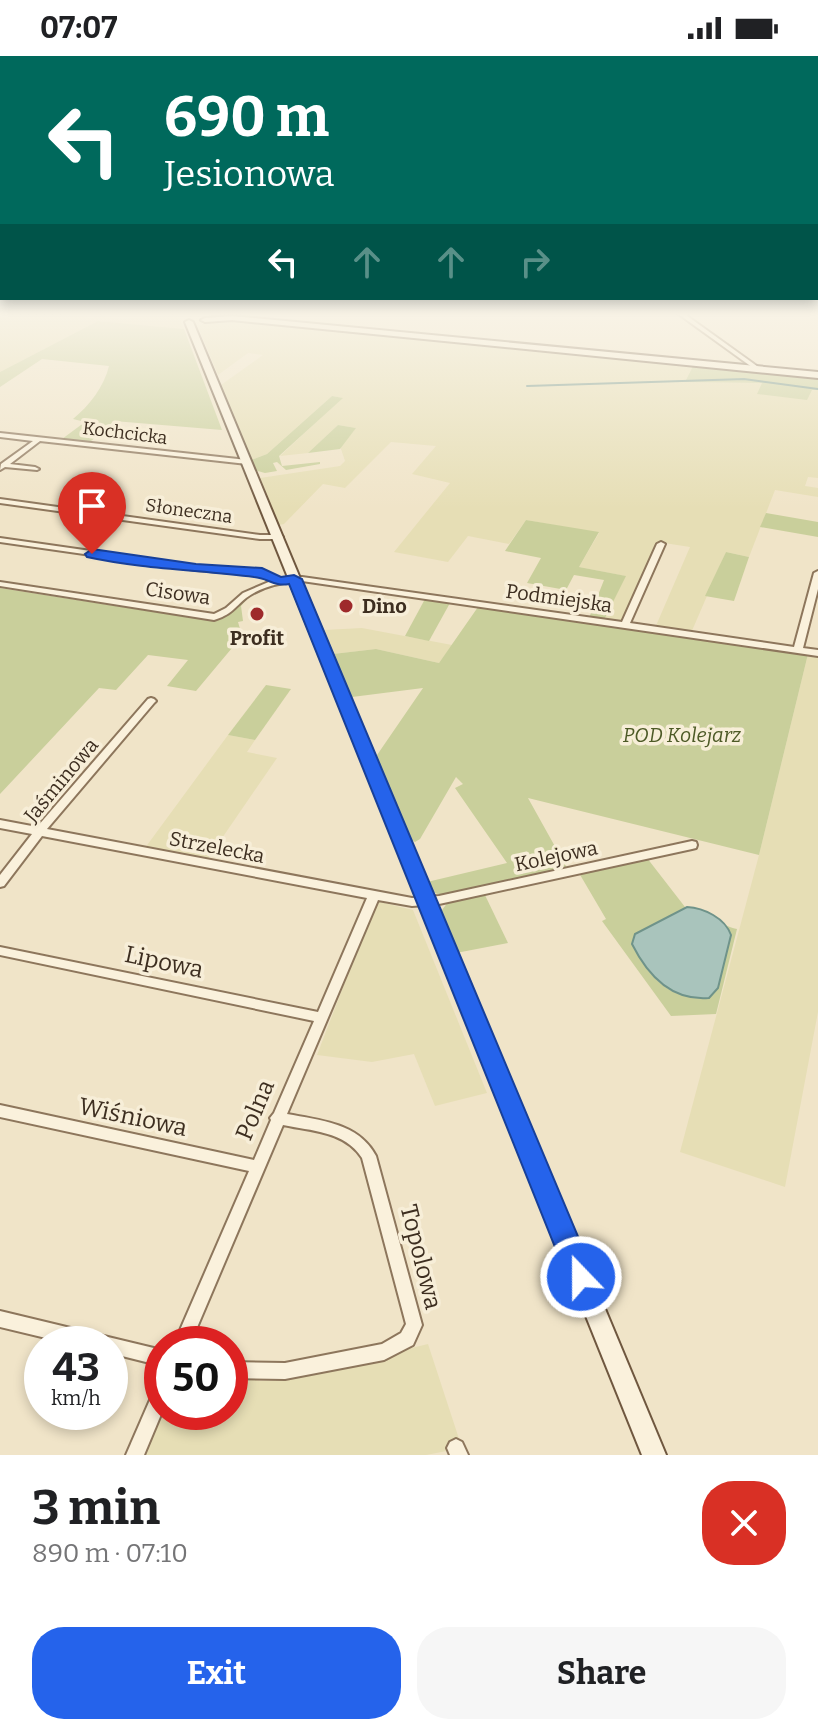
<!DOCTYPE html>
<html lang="en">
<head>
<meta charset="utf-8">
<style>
	:root { --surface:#fff; --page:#f6f6f6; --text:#202124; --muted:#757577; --accent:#2563eb }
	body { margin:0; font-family:Bitter,serif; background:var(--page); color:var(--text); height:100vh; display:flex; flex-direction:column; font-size:30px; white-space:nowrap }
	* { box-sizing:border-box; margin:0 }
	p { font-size:26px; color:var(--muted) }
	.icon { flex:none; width:44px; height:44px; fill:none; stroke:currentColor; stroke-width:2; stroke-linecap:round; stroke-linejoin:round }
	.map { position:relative; height:1399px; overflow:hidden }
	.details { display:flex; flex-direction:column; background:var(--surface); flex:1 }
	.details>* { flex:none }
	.guide { position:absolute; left:0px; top:0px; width:818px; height:244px; box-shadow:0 4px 12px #0003; background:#00695c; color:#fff; overflow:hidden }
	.speed { position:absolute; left:24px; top:1270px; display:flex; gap:16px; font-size:40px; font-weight:700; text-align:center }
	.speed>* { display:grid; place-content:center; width:104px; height:104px; border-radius:50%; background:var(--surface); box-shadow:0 4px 12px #0003; line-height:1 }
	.speed small { font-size:20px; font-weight:400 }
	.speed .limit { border:12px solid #d22; background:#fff; color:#111 }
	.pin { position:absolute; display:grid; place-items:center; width:68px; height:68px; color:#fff; margin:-82px -34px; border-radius:50% 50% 50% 0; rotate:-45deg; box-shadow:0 0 8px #0007 }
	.pin .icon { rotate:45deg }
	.me { position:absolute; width:88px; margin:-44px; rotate:338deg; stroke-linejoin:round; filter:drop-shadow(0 0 6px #0008) }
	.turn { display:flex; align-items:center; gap:28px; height:168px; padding:0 32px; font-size:36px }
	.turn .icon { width:104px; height:104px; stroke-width:2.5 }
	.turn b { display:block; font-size:56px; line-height:68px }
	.lanes { display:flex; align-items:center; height:76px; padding:0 32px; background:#0003; justify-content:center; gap:40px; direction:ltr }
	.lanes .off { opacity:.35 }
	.round { display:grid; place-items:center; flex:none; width:84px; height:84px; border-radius:32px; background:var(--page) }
	.head { display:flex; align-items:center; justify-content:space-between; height:136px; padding:0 32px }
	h1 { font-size:48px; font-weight:700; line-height:60px }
	.cta { display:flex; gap:16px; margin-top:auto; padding:16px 32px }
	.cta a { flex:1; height:92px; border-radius:32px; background:var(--accent); color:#fff; font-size:32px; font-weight:700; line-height:92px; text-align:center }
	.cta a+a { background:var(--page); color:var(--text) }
	.status { display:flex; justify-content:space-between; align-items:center; height:56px; padding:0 40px; background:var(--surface); direction:ltr }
	.status svg { height:22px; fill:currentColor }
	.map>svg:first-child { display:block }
</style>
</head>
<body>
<div class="status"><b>07:07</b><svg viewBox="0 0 49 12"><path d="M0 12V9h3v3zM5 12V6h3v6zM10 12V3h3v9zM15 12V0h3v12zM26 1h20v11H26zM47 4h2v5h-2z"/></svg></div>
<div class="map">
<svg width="818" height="1399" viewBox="0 0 818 1399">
	<rect width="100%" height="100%" fill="#f0e4c8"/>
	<g fill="#e6deb5">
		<path d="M 52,257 L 92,262 L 104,257 L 106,261 L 122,263 L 178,258 L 184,273 L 98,265 L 0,316 L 0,258 Z"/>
		<path d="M 224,263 L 694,308 L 685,326 L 763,327 L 758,337 L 818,334 L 818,422 L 808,421 L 805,430 L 818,432 L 818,441 L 775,434 L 749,501 L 726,496 L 691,577 L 655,572 L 690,491 L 658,486 L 622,567 L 604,564 L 625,520 L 579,511 L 599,477 L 526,464 L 509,488 L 468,480 L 448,506 L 394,496 L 450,427 L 412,418 L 436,390 L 391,386 L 345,432 L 323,428 L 284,468 L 279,469 L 260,422 L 340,410 L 345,405 L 340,390 L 356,372 L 338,369 L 308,397 L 280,400 L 342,342 L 332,340 L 267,398 L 251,404 L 221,329 L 263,299 L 248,297 L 218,319 L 198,271 L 209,264 Z"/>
		<path d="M 362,572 L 452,589 L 439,607 L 376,593 L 333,598 L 324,574 Z"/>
		<path d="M 808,598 L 818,599 L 818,956 L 785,1131 L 680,1096 L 759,799 Z"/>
		<path d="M 228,679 L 255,684 L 247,696 L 277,702 L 207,804 L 145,792 Z"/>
		<path d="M 376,845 L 413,854 L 487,1037 L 435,1050 L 414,998 L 372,1006 L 317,999 Z"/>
		<path d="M 428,1288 L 462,1392 L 426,1399 L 145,1399 L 163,1356 L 230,1356 L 230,1319 L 261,1325 L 281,1324 Z"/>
	</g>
	<g fill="#c9cf9b" fill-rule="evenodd">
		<path d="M 98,265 L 184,273 L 222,374 L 114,365 L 90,386 L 62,383 L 85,366 L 73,363 C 89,350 104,331 109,310 L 42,303 L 0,331 L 0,316 Z"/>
		<path d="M 694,308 L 818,320 L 818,334 L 812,334 L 807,344 L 757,338 L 762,327 L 685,326 Z"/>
		<path d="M 332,340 L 343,342 L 279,400 L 282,410 L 320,406 L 320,408 L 286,414 L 277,406 L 273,407 L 277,415 L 265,417 L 254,414 L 251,404 L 267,398 Z"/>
		<path d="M 338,369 L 356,372 L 340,393 L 308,397 Z"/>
		<path d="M 766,457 L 818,466 L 818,481 L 760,471 Z"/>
		<path d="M 526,464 L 599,476 L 579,511 L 626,520 L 604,564 L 589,562 L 604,524 L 574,519 L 566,534 L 527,527 L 541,502 L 505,495 Z"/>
		<path d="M 726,496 L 749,501 L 734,545 L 705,540 Z"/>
		<path d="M 0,532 L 206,564 L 230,558 L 248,542 L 241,550 L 243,565 L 238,566 L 242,580 L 196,635 L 167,630 L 188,604 L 148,599 L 116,634 L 99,632 L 0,738 Z"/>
		<path d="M 425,543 L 450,547 L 429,585 L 405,580 Z"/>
		<path d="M 478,551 L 808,598 L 759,799 L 528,742 L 567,812 L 444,841 L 431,835 L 427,826 L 507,807 L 455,732 L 463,728 L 456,721 L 420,783 L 415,786 L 408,782 L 375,702 L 423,632 L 352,641 L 333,598 L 376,593 L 439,607 Z"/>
		<path d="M 266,629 L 291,633 L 255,684 L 228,679 Z"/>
		<path d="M 647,802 L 685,851 C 709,852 719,870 737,873 L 716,958 L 671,960 L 602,865 L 606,863 L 579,817 ZM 687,851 L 700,854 L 718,863 L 709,942 C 669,945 639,917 635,878 Z"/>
		<path d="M 484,837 L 508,887 L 456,897 L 439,858 L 448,846 Z"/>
	</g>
	<path fill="#a9c4bc" stroke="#6f938a" stroke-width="2" d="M 687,851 C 704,852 725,862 731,879 L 718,932 L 709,942 C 672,945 648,920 632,888 L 635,878 Z"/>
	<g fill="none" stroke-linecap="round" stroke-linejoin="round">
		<path stroke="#6f938a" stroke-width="2" d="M 527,330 L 744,323 L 818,333"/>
		<g stroke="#8d765c" stroke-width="4">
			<g id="street">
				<path d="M 677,257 L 683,257 L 761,313 L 756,314 Z"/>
				<path d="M 0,377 L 247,404 L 250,406 L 247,408 L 40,385 L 10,408 L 35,411 L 39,413 L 37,414 L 5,411 L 0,414 L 1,408 L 33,385 L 0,381 Z"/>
				<path d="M 0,443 L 260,479 L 279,479 L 283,481 L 279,483 L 260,483 L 0,447 Z"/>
				<path d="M 0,482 L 196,510 L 262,515 L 280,523 L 302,521 L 622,566 L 657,488 L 661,486 L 665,488 L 630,567 L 794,591 L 814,517 L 818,515 L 818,533 L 803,592 L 818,594 L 818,600 L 302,525 C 283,526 262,530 246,542 C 234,552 231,559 214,564 L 0,530 L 0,526 L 214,558 L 226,552 L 243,537 L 271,525 L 260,519 L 196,514 L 0,486 Z"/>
				<path d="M 151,642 L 154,643 L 156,645 L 154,647 L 47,773 L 412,842 L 439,840 L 692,785 L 696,786 L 697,789 L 696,792 L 692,793 L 439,848 L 412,850 L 378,844 L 287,1058 C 320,1064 359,1067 376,1100 L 422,1269 L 413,1289 L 384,1304 L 285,1323 L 230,1322 L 230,1306 L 285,1307 L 382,1288 L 401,1277 L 406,1268 L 362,1102 C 345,1075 311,1075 283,1069 L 190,1288 L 174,1288 L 249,1115 L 0,1061 L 0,1049 L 254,1104 L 271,1064 L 270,1062 L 274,1057 L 314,965 L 0,899 L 0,891 L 318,956 L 367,842 L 42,780 L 4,830 L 0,831 L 0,819 L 32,778 L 0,772 L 0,764 L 37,771 L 148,643 Z"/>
				<path d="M 0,1255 L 162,1294 L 162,1310 L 110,1297 L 110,1288 L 71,1288 L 0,1271 Z"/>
				<path d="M 162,1328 L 162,1356 L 144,1399 L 126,1399 L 156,1330 Z"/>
				<path d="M 456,1383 L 462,1386 L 468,1399 L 450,1399 L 447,1392 L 450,1386 Z"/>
			</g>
		</g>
		<g stroke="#6f573f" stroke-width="4">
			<g id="secondary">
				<path d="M 232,260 L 818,316 L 818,322 L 232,264 L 205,266 L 201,264 L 205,262 Z"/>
				<path d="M 189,264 L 193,266 L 666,1399 L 642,1399 L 185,266 Z"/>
			</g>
		</g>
		<use href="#street" fill="#faf1dc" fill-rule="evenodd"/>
		<use href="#secondary" fill="#faf1dc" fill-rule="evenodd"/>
	</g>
	<linearGradient id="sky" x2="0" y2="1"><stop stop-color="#8fbad6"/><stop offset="0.57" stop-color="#f8f3e6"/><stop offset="1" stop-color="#f8f3e6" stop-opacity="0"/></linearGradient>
	<rect width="818" height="453" fill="url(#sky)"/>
	<path fill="#2563eb" stroke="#184099" stroke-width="2" d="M 92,493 L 196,508 L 262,512 L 281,521 L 294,519 L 302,523 L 595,1221 L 591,1230 L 581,1234 L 572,1230 L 567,1221 L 289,528 C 274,531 268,522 254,521 C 199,514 142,513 87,501 L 85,498 Z"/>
	<g fill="#9e2a2b" stroke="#f7eed8" stroke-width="3">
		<circle cx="346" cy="550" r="8"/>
		<circle cx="257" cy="558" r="8"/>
	</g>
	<g text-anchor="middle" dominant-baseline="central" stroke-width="7" stroke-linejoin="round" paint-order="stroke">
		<g font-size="18" fill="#3d2e20" stroke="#f7eed8">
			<text transform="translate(125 377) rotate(7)">Kochcicka</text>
			<text transform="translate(189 455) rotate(8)">Słoneczna</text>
		</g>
		<g font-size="20" fill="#3d2e20" stroke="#f7eed8">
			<text transform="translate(178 537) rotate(8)">Cisowa</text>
			<text transform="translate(559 542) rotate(8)">Podmiejska</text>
			<text transform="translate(61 724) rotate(-50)">Jaśminowa</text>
			<text transform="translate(217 791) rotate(11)">Strzelecka</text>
			<text transform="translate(556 800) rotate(-12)">Kolejowa</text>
		</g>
		<g font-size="20" font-weight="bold" fill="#3d2e20" stroke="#f7eed8" text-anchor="start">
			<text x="362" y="550">Dino</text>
			<text x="257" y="582" text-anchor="middle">Profit</text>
		</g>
		<g font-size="20" font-style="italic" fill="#4d5a26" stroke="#f7eed8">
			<text x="682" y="679">POD Kolejarz</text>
		</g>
		<g font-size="24" fill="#3d2e20" stroke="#f7eed8">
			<text transform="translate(164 906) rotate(12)">Lipowa</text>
			<text transform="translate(255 1054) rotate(-67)">Polna</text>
			<text transform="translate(133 1061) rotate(12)">Wiśniowa</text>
			<text transform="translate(421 1201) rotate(76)">Topolowa</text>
		</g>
	</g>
</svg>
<div class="speed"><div>43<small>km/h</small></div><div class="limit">50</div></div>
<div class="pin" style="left:92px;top:498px;background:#d93025"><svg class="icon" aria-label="arrive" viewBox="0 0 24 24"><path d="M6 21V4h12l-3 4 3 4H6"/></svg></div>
<svg class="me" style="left:581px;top:1221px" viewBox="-20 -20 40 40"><circle r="17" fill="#2563eb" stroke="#fff" stroke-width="3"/><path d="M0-11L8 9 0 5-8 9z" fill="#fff"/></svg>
<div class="guide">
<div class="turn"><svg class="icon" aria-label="left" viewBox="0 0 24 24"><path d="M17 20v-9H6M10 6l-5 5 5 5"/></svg><div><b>690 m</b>Jesionowa</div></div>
<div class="lanes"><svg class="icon" aria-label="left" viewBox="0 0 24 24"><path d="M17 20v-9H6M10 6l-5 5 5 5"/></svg><svg class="icon off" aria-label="ahead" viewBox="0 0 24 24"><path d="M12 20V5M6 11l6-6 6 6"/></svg><svg class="icon off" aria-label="ahead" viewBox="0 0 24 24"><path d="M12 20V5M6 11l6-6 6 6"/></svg><svg class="icon off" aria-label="right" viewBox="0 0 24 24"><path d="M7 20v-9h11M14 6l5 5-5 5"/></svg></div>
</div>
</div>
<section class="details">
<div class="head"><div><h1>3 min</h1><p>890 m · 07:10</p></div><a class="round" style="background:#d93025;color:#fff"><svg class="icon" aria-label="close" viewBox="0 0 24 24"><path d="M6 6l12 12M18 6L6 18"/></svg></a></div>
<div class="cta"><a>Exit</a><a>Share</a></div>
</section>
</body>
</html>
